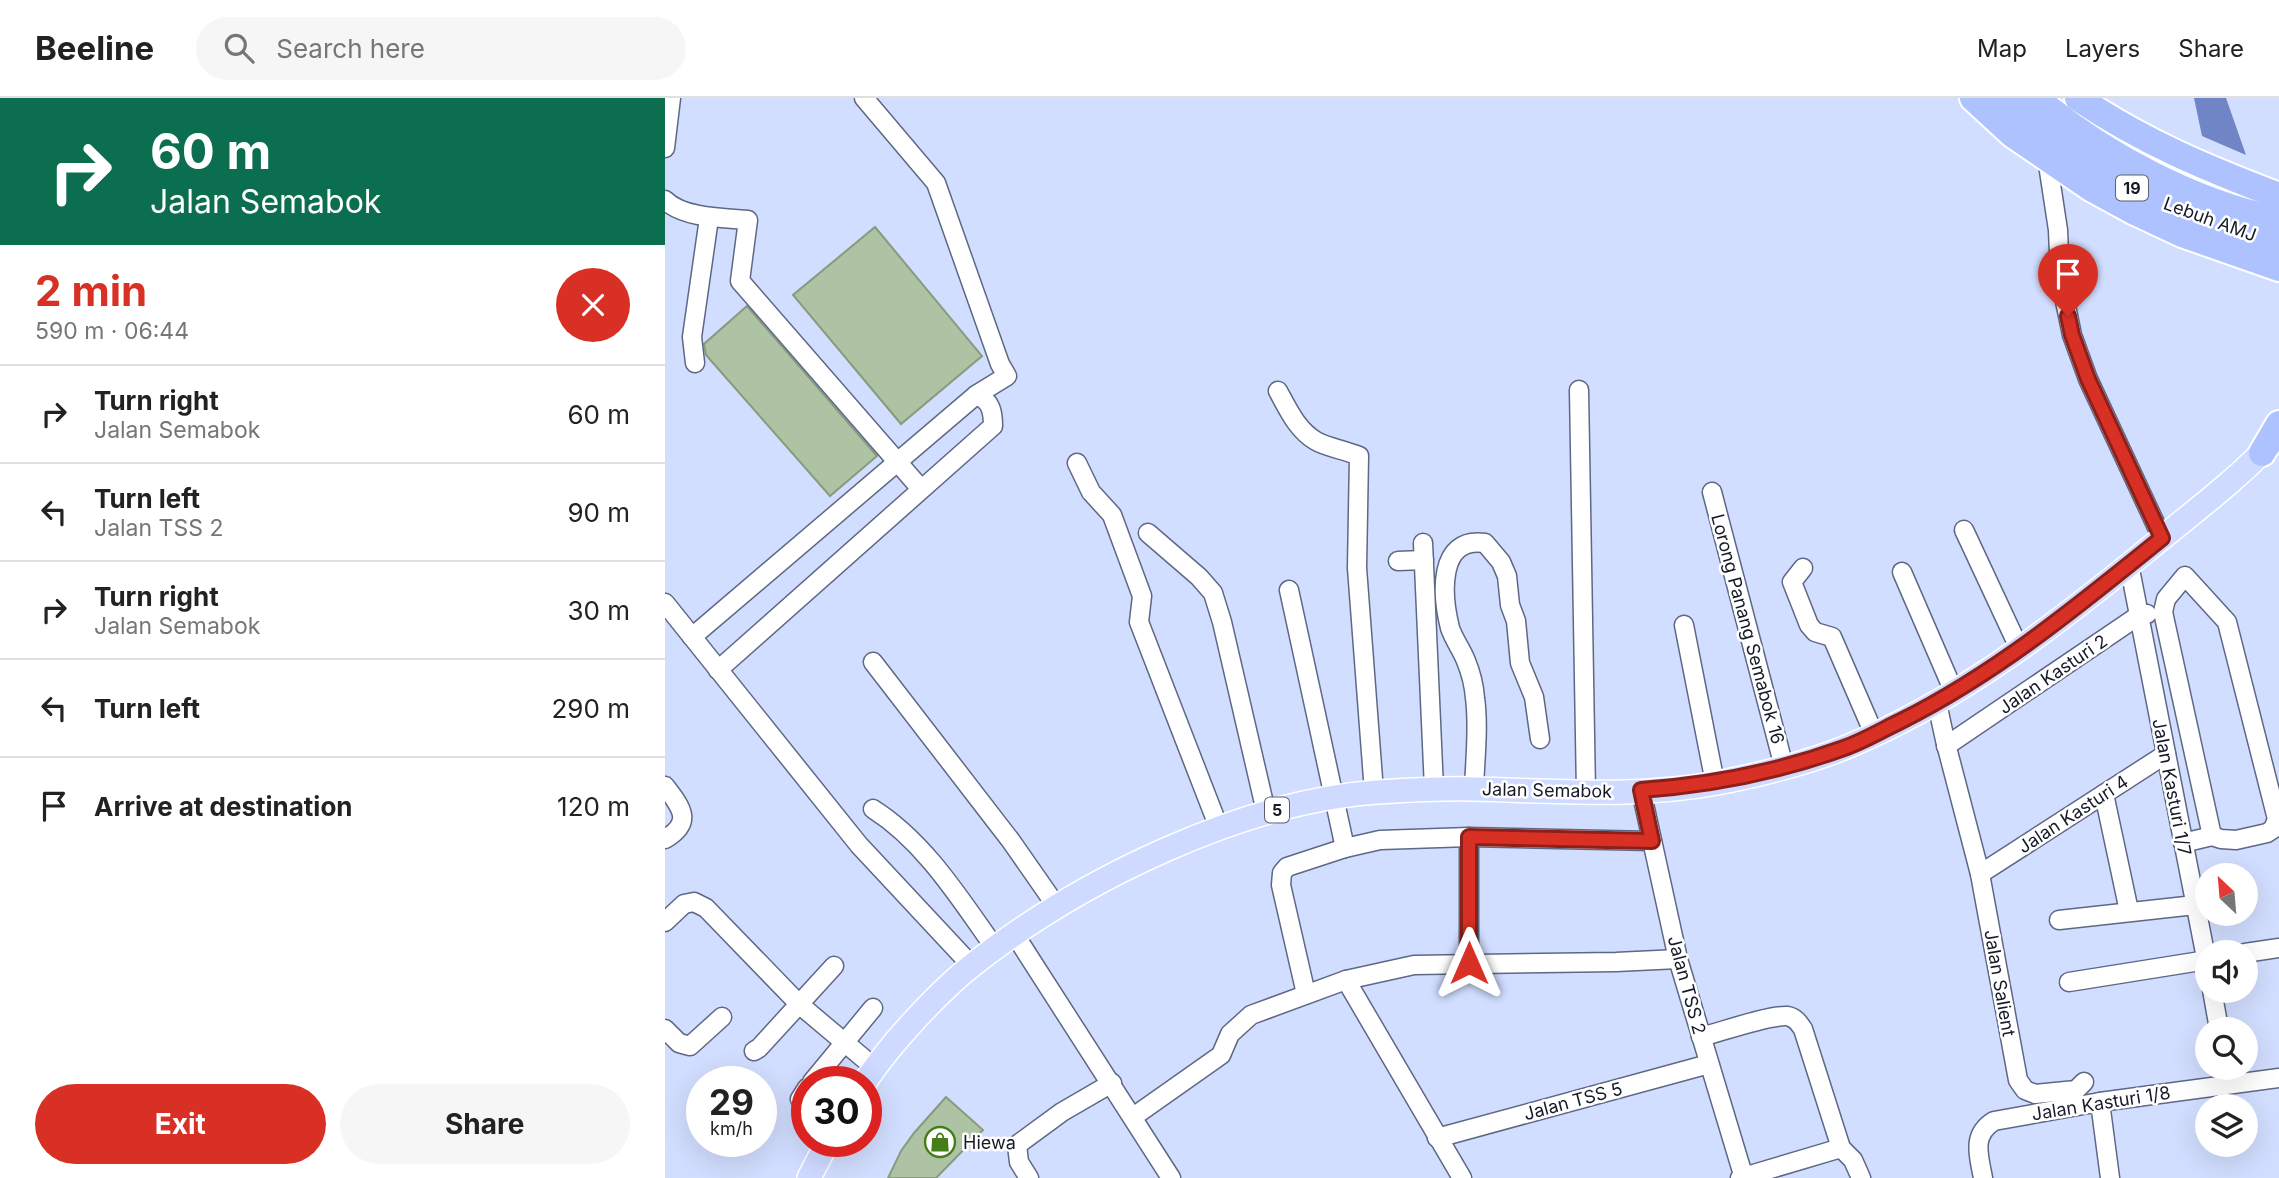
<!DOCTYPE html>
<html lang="en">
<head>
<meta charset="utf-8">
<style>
	:root { --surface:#fff; --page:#f6f6f6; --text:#222; --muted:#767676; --line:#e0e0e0; --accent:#d93025 }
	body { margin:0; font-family:Inter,sans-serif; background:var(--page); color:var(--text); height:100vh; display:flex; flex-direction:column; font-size:26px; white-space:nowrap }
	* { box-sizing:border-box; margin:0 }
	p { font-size:23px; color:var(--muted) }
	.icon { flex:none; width:38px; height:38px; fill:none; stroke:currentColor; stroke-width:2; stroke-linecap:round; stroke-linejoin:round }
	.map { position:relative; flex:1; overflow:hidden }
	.details { display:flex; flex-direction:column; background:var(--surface); width:665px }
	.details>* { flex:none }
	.banner { background:#0b6e4f; color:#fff; overflow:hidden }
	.needle { width:46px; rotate:334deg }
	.fabs { position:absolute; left:1530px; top:765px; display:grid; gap:14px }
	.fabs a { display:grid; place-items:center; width:63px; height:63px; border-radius:50%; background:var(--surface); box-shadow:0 7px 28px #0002; font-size:35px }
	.speed { position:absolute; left:21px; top:968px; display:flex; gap:14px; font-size:35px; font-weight:700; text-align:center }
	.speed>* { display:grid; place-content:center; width:91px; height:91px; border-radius:50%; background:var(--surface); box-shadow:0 7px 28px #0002; line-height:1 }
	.speed small { font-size:18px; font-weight:400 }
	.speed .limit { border:10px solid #d22; background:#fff; color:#111 }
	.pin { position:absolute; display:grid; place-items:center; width:60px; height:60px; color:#fff; margin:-72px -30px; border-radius:50% 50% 50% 0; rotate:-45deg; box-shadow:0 0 7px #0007 }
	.pin .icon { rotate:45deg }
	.me { position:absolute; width:77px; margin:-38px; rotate:0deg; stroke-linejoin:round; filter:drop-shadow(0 0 5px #0008) }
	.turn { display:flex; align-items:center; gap:24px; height:147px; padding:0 35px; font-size:32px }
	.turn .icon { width:91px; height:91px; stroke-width:2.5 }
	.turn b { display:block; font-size:49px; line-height:60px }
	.round { display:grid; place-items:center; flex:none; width:74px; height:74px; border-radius:37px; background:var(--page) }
	.overview { display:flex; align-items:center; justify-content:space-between; height:119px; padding:0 35px }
	h1 { font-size:42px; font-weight:700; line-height:52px; color:var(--accent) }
	.button { display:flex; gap:14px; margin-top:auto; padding:14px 35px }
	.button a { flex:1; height:80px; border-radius:42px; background:var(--accent); color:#fff; font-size:28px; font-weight:700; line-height:80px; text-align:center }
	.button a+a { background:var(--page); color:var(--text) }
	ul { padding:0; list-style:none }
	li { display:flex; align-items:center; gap:21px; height:98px; padding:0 35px; border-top:2px solid var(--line) }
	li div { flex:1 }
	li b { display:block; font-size:26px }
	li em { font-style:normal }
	header { display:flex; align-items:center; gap:42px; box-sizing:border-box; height:98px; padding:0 35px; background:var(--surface); border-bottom:2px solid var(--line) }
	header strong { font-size:33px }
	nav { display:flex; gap:38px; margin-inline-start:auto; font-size:24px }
	.search { width:490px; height:63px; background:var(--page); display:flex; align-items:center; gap:18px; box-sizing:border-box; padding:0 24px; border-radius:38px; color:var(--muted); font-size:26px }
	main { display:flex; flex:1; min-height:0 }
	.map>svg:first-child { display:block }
</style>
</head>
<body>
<header>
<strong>Beeline</strong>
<div class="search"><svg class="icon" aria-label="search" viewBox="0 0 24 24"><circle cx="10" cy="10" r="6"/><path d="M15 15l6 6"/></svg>Search here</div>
<nav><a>Map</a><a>Layers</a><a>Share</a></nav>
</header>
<main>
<section class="details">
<div class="banner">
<div class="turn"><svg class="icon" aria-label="right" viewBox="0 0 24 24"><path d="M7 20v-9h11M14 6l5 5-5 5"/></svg><div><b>60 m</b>Jalan Semabok</div></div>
</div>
<div class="overview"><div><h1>2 min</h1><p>590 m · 06:44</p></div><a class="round" style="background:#d93025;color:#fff"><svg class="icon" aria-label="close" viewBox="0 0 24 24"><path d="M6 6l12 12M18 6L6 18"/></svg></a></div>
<ul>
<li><svg class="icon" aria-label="right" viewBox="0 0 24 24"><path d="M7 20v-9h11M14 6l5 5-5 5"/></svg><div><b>Turn right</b><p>Jalan Semabok</p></div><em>60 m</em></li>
<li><svg class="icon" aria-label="left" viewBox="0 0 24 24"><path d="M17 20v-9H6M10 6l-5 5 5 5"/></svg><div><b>Turn left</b><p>Jalan TSS 2</p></div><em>90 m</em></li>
<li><svg class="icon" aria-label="right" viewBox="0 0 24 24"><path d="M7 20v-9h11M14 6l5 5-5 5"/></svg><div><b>Turn right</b><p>Jalan Semabok</p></div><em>30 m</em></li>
<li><svg class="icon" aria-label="left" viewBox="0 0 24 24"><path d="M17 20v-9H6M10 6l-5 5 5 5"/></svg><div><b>Turn left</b></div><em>290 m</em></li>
<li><svg class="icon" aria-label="arrive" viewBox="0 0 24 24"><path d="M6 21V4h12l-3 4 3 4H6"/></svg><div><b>Arrive at destination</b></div><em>120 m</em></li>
</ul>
<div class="button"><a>Exit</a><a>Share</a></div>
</section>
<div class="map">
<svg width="1614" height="1080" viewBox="0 0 1614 1080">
	<rect width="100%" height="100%" fill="#d2deff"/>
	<path fill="#6f85c5" d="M 1529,0 L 1561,0 L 1581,57 L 1537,38 Z"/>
	<g fill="#aec2a4" stroke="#889b7e" stroke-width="2">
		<path d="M 210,129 L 317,258 L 236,326 L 128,197 Z"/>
		<path d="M 82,208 L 212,358 L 165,398 L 41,257 L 39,246 Z"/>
		<path d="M 281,999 L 318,1032 L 271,1080 L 223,1080 L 236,1053 L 249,1035 Z"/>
	</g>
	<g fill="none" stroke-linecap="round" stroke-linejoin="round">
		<g stroke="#5e6884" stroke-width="21">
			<g id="minor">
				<path d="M 0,50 L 6,0"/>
				<path d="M 1382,60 L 1393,132 L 1395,179 L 1407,237 L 1423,281 L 1497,440"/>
				<path d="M 0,102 C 18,120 58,120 83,122 L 75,183 L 256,391"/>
				<path d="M 30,265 L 27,239 L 44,120"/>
				<path d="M 914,292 L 921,695"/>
				<path d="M 613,293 C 623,311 632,332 651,343 C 661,349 680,352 694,358 L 692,470 L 709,694"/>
				<path d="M 412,365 L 426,394 L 447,417 L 477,498 L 474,524 L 554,730"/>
				<path d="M 1047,394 L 1119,669"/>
				<path d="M 1299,432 L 1355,552"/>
				<path d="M 483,435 L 534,479 L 548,495 L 557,524 L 601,714"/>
				<path d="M 758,445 L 769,691"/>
				<path d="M 733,463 L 759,462"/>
				<path d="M 1464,466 L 1542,865"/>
				<path d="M 1138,470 L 1127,484 L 1144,527 L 1150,534 L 1167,539 L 1209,636"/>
				<path d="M 1237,474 L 1289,594"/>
				<path d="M 624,492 L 680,750"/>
				<path d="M 0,505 L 194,747 L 306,867"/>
				<path d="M 1019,527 L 1050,685"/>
				<path d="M 27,539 L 311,297 L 342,278 L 335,266 L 271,85 L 199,0"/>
				<path d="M 208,564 L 346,743 L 392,809"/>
				<path d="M 53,572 L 328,328 C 328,314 326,302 311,297"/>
				<path d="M 1272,605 L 1280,642 L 1315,776 L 1353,982 L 1360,992 L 1370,996 L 1411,992 L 1419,984"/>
				<path d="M 1281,648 L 1473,518 L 1482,516"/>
				<path d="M 0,688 C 16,709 29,724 0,741"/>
				<path d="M 809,691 C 810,661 814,629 810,600 C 809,587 806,575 801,563 C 797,552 789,542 785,530 C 777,498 772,438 820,445 L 836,464 L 842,478 L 845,507 L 851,523 L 855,565 L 869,599 L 875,641"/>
				<path d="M 976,692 L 1013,861 L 1079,1080"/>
				<path d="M 1439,696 L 1464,813"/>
				<path d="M 208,711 C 260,744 295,801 330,850"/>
				<path d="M 1518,745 L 1547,738 L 1556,741 L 1571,742 L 1602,735 L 1608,731 L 1612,721 L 1562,524 L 1520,478 L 1501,501 L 1498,514 L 1547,738"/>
				<path d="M 1315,776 L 1501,656"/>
				<path d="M 1394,822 L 1530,807"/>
				<path d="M 0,824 L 19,806 L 29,804 L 41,810 L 135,907 L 210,970"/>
				<path d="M 350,837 L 506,1080"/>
				<path d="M 1580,855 L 1614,850"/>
				<path d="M 804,865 L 804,739"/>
				<path d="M 681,882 L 797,1080"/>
				<path d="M 1404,884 L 1542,862"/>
				<path d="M 1547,892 L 1554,931"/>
				<path d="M 641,896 L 616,787 L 617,775 L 622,769 L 680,750 L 715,742 L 804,739 L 987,743"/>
				<path d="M 0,931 L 14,945 L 25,948 L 57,919"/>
				<path d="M 1036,939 C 1056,934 1103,917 1122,918 C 1130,919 1134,925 1138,931 L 1176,1050"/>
				<path d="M 89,953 L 94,950 L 169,868"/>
				<path d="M 147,984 L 208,910"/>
				<path d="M 142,990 L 135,1001 L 142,1014"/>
				<path d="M 1435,1004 L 1445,1080"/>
				<path d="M 468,1019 L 556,957 L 565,936 L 586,917 L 681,882 L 749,867 L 951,864 L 1013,861"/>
				<path d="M 772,1040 L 1044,966"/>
				<path d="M 1176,1050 L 1188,1062 L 1196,1080"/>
				<path d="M 364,1080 L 354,1064 L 352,1047 L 397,1014 L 447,985"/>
				<path d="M 1075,1080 L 1176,1050"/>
				<path d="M 1318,1080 C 1314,1058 1306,1037 1329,1023 L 1435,1004 L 1614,980"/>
			</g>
		</g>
		<g stroke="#fff" stroke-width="26">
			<g id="major">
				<path d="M 200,984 C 225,946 274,893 310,865 C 416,782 578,703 713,694 C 745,692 778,690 810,691 C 890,693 972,700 1052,685 C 1093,677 1146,664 1184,648 C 1294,602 1388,529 1480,454 C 1523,418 1570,384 1608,343"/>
				<path d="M 144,1080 L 163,1043"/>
			</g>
		</g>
		<g stroke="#fff" stroke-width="30">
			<g id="highway">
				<path d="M 1308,0 L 1347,36 L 1426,90 L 1470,114 L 1517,136 L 1614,170"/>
				<path d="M 1339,0 C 1418,70 1509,121 1614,143"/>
				<path d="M 1371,0 C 1437,56 1529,105 1614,122"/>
				<path d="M 1413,0 C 1478,44 1541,70 1614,98"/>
				<path d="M 1597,355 L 1614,326"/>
			</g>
		</g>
		<use href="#minor" stroke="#fff" stroke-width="18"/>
		<use href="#major" stroke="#cedaff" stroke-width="23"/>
		<use href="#highway" stroke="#adc2ff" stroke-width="26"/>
	</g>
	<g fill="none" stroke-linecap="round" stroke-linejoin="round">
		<g stroke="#8d1f18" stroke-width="18">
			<path id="route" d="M 804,865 L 804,739 L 987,743 L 976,692 C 1046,687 1113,674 1179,650 C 1199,643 1217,632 1236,623 C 1332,575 1414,507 1497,440 L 1423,281 L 1407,237 L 1403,218"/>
		</g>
		<use href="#route" stroke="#d93025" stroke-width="12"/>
	</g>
	<defs>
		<g id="shop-ring" transform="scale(1.575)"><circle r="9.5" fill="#fff" stroke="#457e18" stroke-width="1.5"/><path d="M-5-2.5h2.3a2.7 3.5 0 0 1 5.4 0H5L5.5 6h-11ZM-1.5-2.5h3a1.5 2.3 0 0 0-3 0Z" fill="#457e18"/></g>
	</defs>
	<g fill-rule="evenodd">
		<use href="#shop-ring" x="275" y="1044"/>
	</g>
	<g text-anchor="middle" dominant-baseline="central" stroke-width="5" stroke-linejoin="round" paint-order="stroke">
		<g fill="#fff" stroke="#5c5f67" stroke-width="2">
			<rect x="1451" y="77.5" width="32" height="25" rx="5"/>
			<rect x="600" y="699.5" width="24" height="25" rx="5"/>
		</g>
		<g font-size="16" font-weight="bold" fill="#161a26">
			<text x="1467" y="90">19</text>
			<text x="612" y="712">5</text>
		</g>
		<g font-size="18" fill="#161a26" stroke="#fff">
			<text transform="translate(1545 121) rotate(20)">Lebuh AMJ</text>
			<text transform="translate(1083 531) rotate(75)">Lorong Panang Semabok 16</text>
			<text transform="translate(1388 576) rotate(-34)">Jalan Kasturi 2</text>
			<text transform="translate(1507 689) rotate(79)">Jalan Kasturi 1/7</text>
			<text transform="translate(882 692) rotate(1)">Jalan Semabok</text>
			<text transform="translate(1408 716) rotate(-33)">Jalan Kasturi 4</text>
			<text transform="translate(1335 885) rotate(80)">Jalan Salient</text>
			<text transform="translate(1022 887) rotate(75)">Jalan TSS 2</text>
			<text transform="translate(908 1003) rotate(-15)">Jalan TSS 5</text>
			<text transform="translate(1436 1005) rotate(-9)">Jalan Kasturi 1/8</text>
		</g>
		<g font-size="18" fill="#161a26" stroke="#fff" text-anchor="start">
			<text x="298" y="1044">Hiewa</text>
		</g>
	</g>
</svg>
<div class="fabs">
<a><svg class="needle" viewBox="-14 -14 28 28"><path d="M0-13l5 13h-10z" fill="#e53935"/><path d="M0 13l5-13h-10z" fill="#767676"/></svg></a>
<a><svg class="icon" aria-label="sound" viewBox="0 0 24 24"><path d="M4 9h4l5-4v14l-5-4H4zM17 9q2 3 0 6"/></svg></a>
<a><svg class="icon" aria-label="search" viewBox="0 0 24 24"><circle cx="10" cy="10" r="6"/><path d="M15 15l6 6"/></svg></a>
<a><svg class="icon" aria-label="layers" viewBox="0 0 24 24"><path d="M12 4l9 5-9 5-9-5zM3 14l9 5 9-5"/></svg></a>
</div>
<div class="speed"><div>29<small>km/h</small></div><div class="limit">30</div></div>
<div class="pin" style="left:1403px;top:218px;background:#d93025"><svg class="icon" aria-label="arrive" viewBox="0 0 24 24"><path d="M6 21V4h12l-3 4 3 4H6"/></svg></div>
<svg class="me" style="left:804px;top:865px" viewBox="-20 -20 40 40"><path d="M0-17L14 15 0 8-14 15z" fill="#d93025" stroke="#fff" stroke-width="4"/></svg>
</div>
</main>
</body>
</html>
